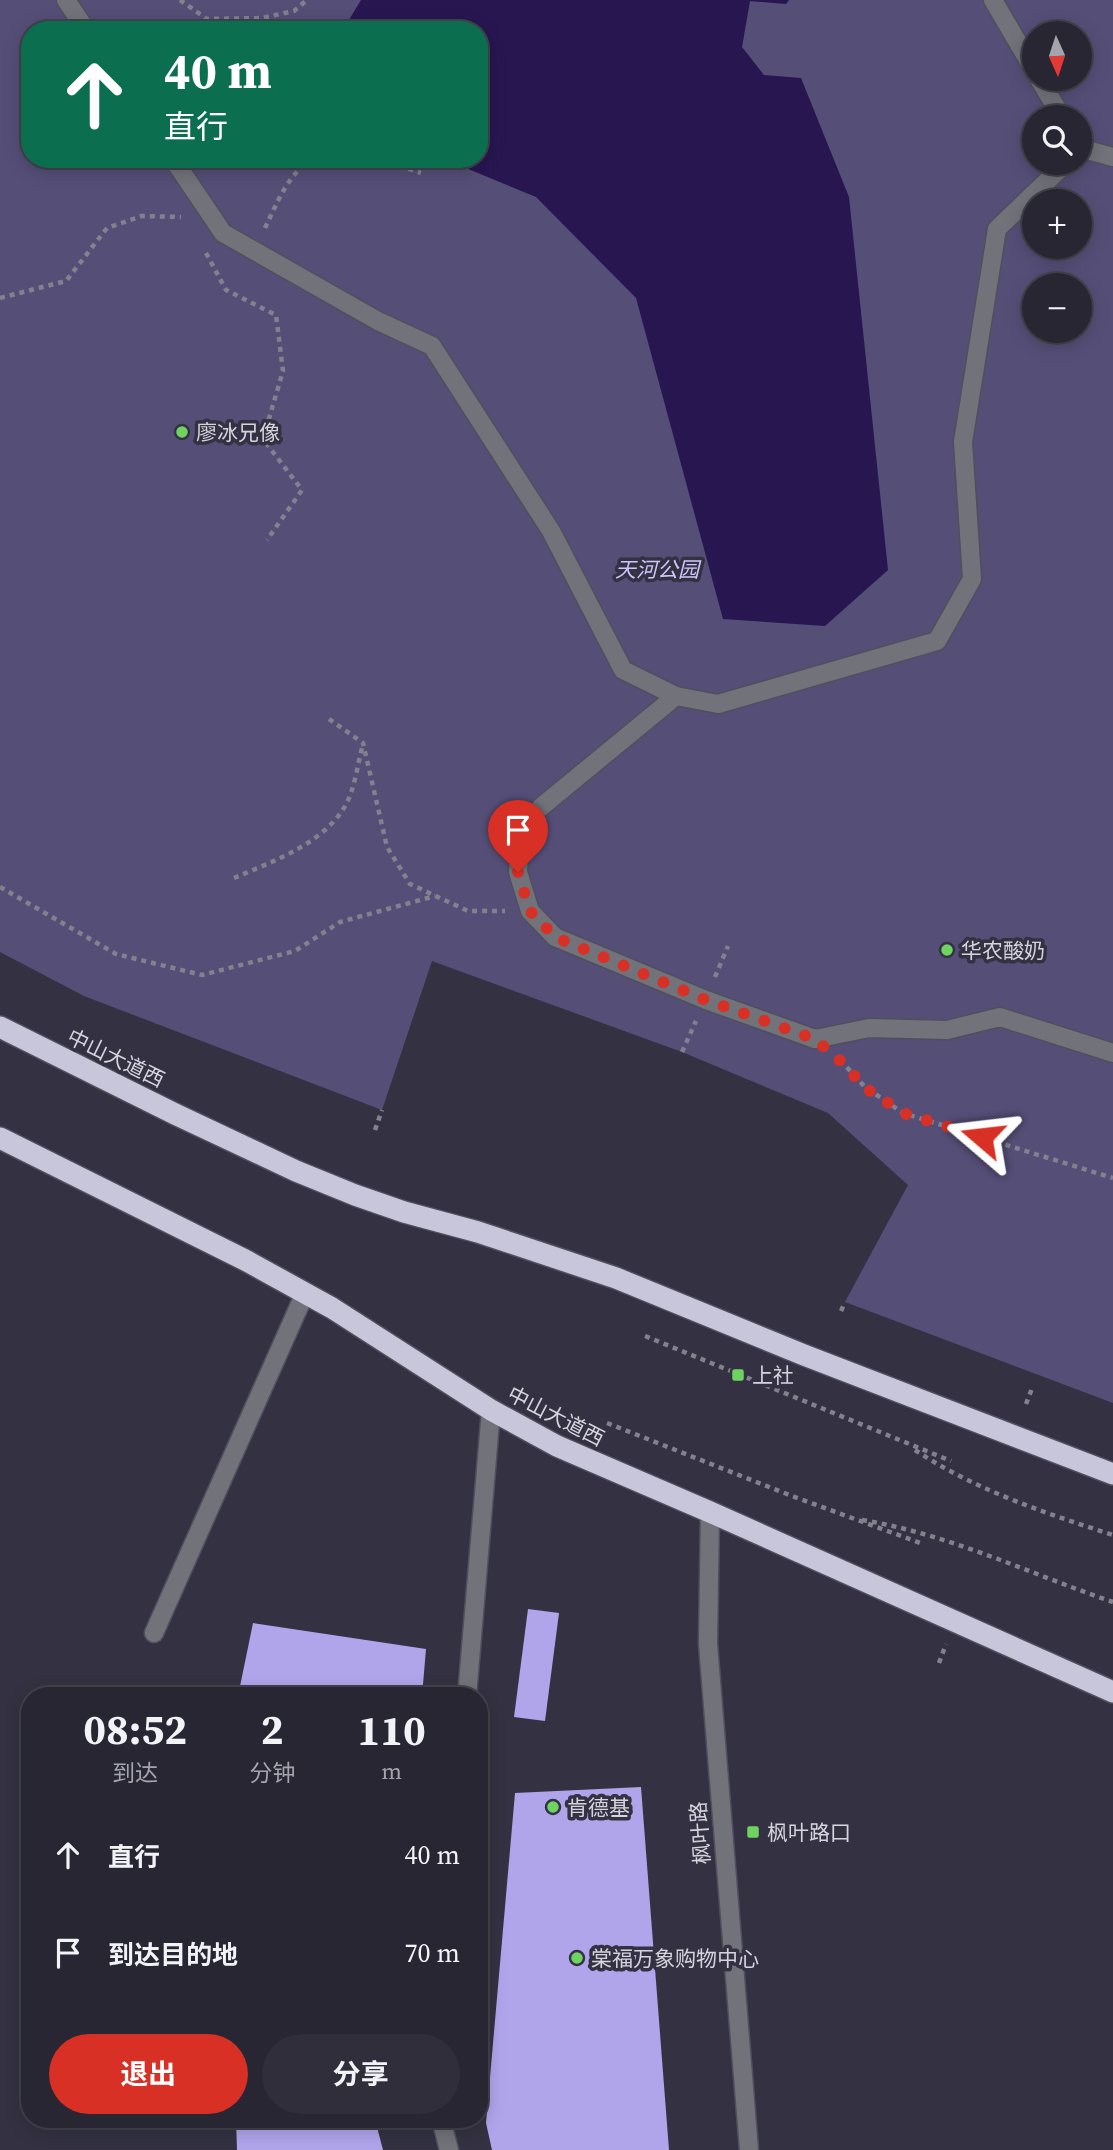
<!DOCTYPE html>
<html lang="zh">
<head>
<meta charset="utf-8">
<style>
	:root { --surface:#272632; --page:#2f2e3a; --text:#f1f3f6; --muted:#a4a5ac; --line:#43434d; --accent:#d93025 }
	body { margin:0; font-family:"Source Serif 4","Noto Sans SC",serif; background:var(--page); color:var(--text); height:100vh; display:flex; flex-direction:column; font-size:26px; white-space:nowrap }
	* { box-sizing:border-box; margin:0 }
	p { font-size:23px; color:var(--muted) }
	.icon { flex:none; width:38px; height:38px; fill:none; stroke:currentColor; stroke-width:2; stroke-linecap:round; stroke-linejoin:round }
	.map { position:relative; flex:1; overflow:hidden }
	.sheet { position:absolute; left:21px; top:1687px; width:467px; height:441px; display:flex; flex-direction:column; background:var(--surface); border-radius:28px; box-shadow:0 4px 18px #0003,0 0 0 2px var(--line) }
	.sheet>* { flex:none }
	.hud { position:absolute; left:21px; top:21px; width:467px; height:147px; border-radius:28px; box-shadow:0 4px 18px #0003,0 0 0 2px var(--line); background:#0b6e4f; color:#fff; overflow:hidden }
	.needle { width:46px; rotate:177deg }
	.buttons { position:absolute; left:1022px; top:21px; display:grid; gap:14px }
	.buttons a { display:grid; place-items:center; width:70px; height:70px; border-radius:50%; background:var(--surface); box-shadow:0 4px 18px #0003,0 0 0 2px var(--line); font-size:35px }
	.pin { position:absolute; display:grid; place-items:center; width:60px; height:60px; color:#fff; margin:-72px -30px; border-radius:50% 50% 50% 0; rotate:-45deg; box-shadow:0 0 7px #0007 }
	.pin .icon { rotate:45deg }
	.me { position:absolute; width:77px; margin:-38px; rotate:287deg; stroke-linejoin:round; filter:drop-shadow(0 0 5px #0008) }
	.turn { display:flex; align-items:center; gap:24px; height:147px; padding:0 28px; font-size:32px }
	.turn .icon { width:91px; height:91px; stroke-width:2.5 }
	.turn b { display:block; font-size:49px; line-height:60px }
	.eta { display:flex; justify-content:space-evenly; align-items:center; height:119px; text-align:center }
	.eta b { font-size:42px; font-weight:700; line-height:49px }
	.action { display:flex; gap:14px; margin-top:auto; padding:14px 28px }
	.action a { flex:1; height:80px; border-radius:42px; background:var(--accent); color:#fff; font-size:28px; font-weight:700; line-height:80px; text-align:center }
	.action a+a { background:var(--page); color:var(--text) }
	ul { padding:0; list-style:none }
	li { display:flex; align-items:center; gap:21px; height:98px; padding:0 28px }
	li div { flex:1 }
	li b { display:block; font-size:26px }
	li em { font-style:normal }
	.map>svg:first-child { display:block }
</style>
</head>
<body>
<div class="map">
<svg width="1113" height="2150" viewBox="0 0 1113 2150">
	<rect width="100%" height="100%" fill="#343242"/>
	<path fill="#554e77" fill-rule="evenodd" d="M 0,0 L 1113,0 L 1113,1403 L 845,1302 L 908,1185 L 828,1113 L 682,1052 L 432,961 L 382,1110 L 84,996 L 0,952 ZM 30,30 L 480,30 L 480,159 L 30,159 ZM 1034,33 L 1080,33 L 1080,79 L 1034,79 ZM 1034,117 L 1080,117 L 1080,163 L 1034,163 ZM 1034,201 L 1080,201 L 1080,247 L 1034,247 ZM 1034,285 L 1080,285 L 1080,331 L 1034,331 Z"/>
	<path fill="#271650" d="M 361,0 L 789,0 L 786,4 L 750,1 L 742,47 L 764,75 L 801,78 L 849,197 L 888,570 L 825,626 L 723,619 L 636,298 L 536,197 L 444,159 L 480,159 L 480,30 L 343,30 Z"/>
	<g fill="#b0a5eb">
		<path d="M 528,1609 L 559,1613 L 545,1721 L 514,1717 Z"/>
		<path d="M 253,1623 L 426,1649 L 422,1696 L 238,1696 Z"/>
		<path d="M 641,1787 L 669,2150 L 492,2150 L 486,2123 L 515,1793 Z"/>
		<path d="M 236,2119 L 379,2119 L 378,2131 L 383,2150 L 237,2150 Z"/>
	</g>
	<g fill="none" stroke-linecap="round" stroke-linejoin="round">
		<g stroke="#514f5e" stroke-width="21">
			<g id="minor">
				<path d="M 66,0 L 86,30"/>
				<path d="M 993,0 L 1034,70"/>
				<path d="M 1039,79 L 1062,117"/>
				<path d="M 1080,148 L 1113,157"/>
				<path d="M 173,159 L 223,233 L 378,321 L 432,346 L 551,531 L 623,670 L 676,696 L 541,807 L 520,828 L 518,872 L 530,911 L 555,937 L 706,1000 L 815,1039 L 869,1028 L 947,1030 L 1000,1017 L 1113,1053"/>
				<path d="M 676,696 L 718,704 L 937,641 L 972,579 L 963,442 L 997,229 L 1066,163"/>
				<path d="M 710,1512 L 708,1644 L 749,2150"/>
				<path d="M 154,1633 L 305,1293"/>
				<path d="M 467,1696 L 491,1410"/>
				<path d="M 441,2119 L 449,2150"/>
			</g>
		</g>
		<g stroke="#514f5e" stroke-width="24">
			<g id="highway">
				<path d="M 0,1027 L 175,1114 L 296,1171 L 355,1195 L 404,1212 L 478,1232 L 616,1278 L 804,1355 L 1113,1474"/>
				<path d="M 0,1138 L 245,1260 L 332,1308 L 491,1410 L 557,1446 L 710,1512 L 1113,1692"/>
			</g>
		</g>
		<g stroke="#82818e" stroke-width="4.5" stroke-dasharray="5 5" stroke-linecap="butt">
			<path d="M 180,0 L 207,19 L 262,18 L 294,11 L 307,0"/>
			<path d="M 380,159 L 421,173"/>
			<path d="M 265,228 C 277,203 288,174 312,159"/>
			<path d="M 206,253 L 226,290 L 276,315 L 283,371 L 263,439 L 302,490 L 267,540"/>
			<path d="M 0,298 L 66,281 L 107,228 L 142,216 L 181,217"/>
			<path d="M 329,719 L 363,743 L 387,847 L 410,884 L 468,911 L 505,911"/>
			<path d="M 234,878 C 274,861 331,841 349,798 C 356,781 358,762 363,744"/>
			<path d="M 0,887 L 116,954 L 202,975 L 295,951 L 340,922 L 435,896"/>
			<path d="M 715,977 L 728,946"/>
			<path d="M 682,1052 L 696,1021"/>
			<path d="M 840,1060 L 865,1087 L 903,1113 L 1113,1178"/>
			<path d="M 375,1130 L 382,1110"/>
			<path d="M 841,1311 L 845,1302"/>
			<path d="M 645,1336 L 951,1461"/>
			<path d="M 1026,1404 L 1033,1386"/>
			<path d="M 607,1423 L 792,1496 L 923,1544"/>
			<path d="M 915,1450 C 975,1490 1045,1513 1113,1535"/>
			<path d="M 862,1520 C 949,1534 1030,1574 1113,1602"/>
			<path d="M 939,1663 L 946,1644"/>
		</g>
		<use href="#minor" stroke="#72727a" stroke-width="18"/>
		<use href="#highway" stroke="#c8c6da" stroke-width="21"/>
	</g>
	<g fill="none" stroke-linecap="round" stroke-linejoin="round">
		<path stroke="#d93025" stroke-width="12" stroke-dasharray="0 21.6" d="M 518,872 L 530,911 L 555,937 L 706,1000 L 815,1039 L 845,1065 L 864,1087 L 903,1113 L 982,1137"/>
	</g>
	<g fill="#6fd360" stroke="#343242" stroke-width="2.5">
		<circle cx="182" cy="432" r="7"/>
		<circle cx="947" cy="950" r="7"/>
		<rect x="731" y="1368" width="14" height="14" rx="3.5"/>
		<circle cx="553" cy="1807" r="7"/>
		<rect x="746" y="1825" width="14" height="14" rx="3.5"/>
		<circle cx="577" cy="1958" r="7"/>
	</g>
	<g text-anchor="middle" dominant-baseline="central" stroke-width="7" stroke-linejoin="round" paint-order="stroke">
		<g font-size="21" fill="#d5d4de" stroke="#343242" text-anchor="start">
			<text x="196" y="432">廖冰兄像</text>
			<text x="961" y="950">华农酸奶</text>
			<text x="752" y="1375">上社</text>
			<text x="567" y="1807">肯德基</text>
			<text x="767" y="1832">枫叶路口</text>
			<text x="591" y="1958">棠福万象购物中心</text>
		</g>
		<g font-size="21" font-style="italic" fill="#cdc5fd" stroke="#343242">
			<text x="657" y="569">天河公园</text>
		</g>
		<g font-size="21" fill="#d5d4de" stroke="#343242">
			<text transform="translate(116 1058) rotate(26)">中山大道西</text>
			<text transform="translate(556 1416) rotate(27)">中山大道西</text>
			<text transform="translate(700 1833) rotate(-94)">枫叶路</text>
		</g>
	</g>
</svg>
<div class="buttons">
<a><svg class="needle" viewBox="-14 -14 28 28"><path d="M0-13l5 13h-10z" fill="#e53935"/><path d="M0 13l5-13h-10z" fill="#a4a5ac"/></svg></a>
<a><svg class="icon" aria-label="search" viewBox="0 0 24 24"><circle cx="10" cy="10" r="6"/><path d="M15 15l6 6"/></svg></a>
<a>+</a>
<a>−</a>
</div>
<div class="pin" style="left:518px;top:872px;background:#d93025"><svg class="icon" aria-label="arrive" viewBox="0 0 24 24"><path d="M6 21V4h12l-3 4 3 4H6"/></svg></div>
<svg class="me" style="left:982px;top:1137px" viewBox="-20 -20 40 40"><path d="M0-17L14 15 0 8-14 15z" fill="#d93025" stroke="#fff" stroke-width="4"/></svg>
<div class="hud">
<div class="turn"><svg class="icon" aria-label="ahead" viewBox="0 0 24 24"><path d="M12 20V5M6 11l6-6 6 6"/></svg><div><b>40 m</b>直行</div></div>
</div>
<section class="sheet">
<div class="eta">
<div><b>08:52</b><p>到达</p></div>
<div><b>2</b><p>分钟</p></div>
<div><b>110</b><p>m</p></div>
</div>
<ul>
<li><svg class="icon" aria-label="ahead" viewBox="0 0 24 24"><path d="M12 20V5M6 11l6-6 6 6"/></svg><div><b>直行</b></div><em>40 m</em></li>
<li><svg class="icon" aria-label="arrive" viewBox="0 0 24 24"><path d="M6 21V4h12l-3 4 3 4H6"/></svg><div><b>到达目的地</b></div><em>70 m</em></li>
</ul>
<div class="action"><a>退出</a><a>分享</a></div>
</section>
</div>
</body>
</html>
